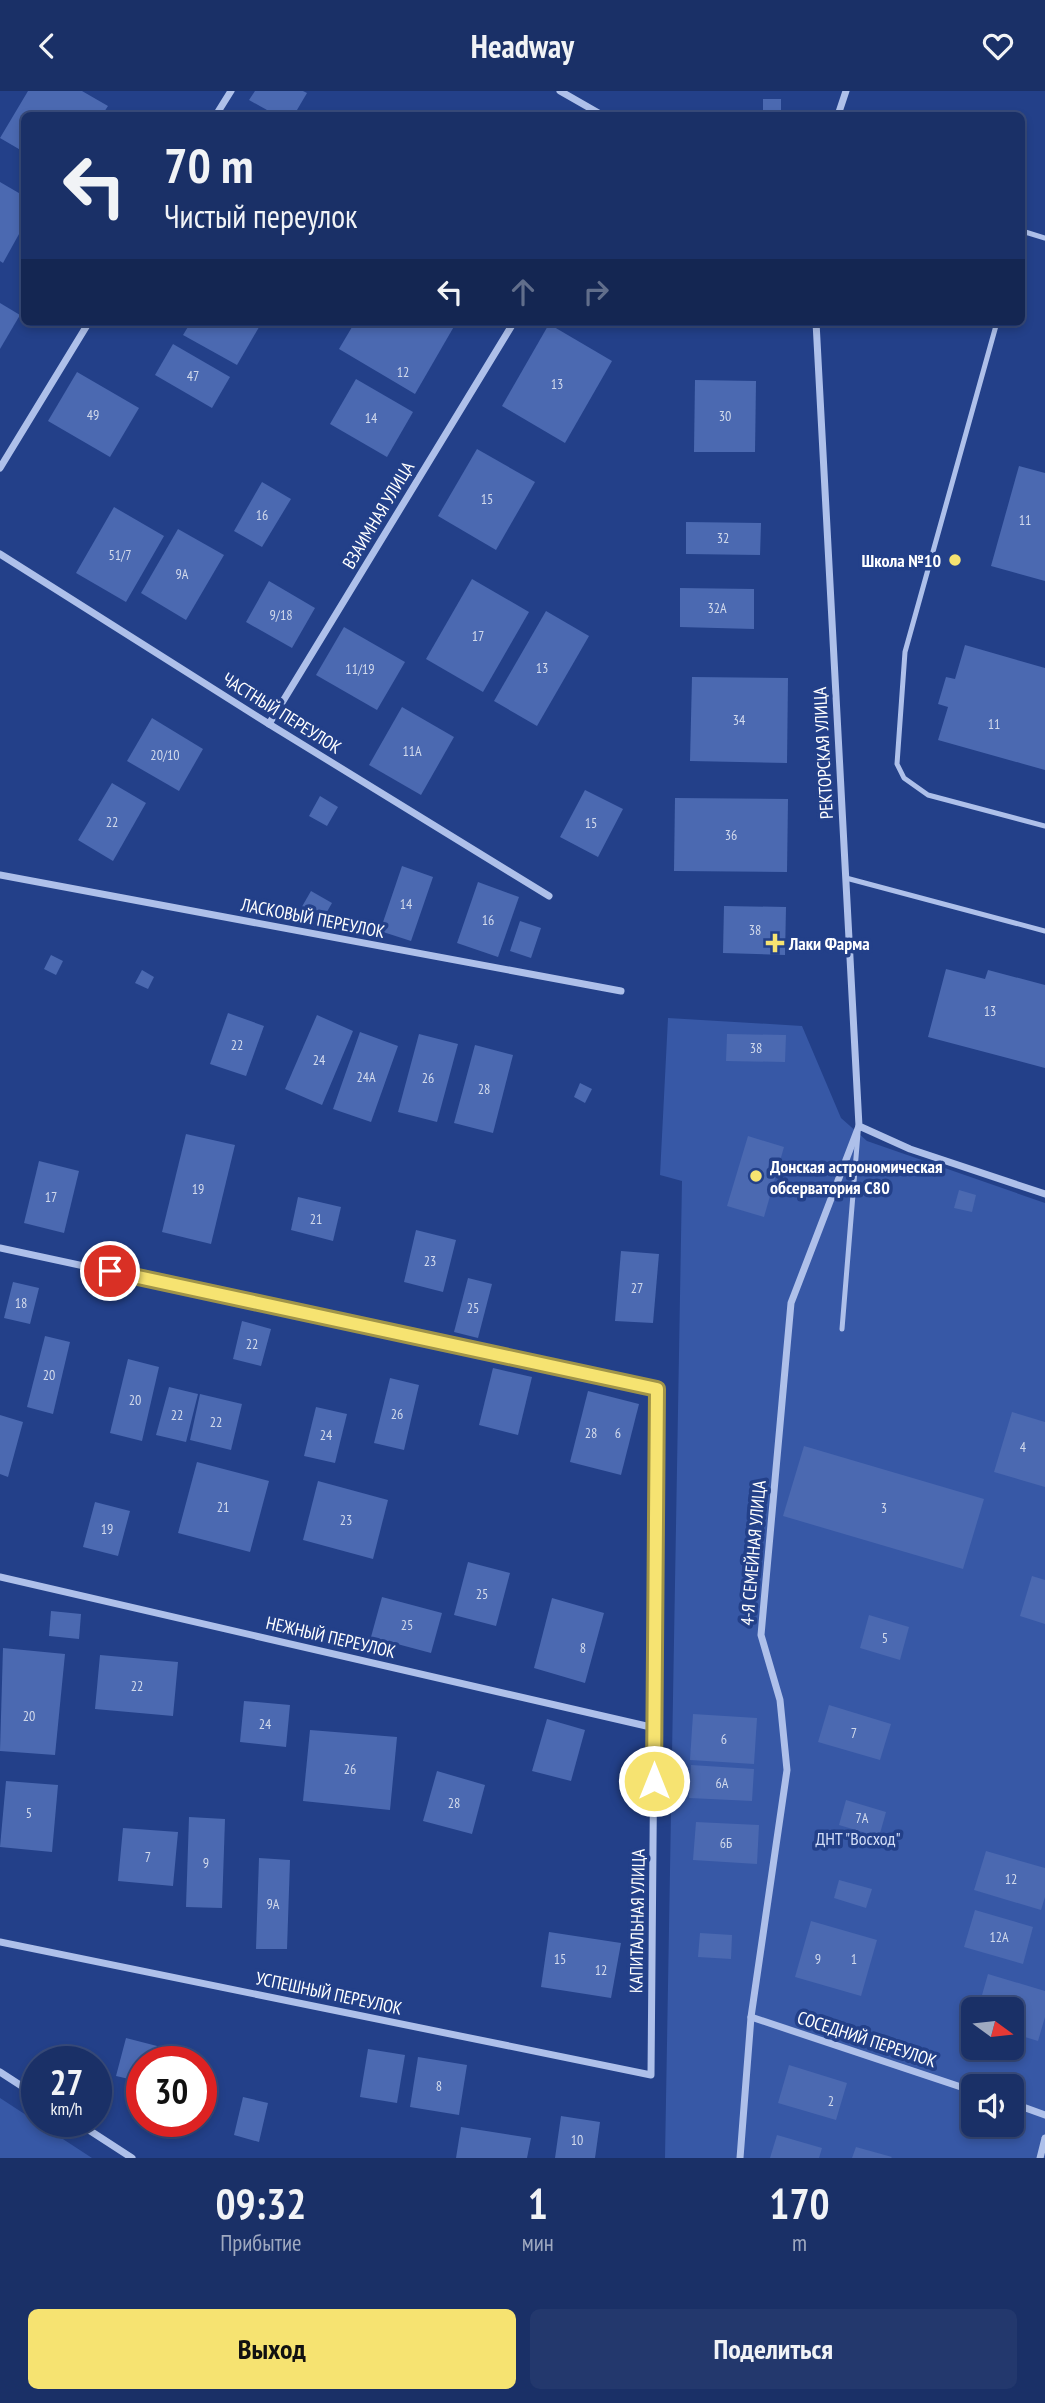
<!DOCTYPE html>
<html lang="ru">
<head>
<meta charset="utf-8">
<style>
	:root { --surface:#1a3067; --page:#23386d; --text:#f1f3f6; --muted:#9fa9c0; --line:#384b7b; --accent:#f6e371 }
	body { margin:0; font-family:"PT Sans Narrow",sans-serif; background:var(--page); color:var(--text); height:100vh; display:flex; flex-direction:column; font-size:26px; white-space:nowrap }
	* { box-sizing:border-box; margin:0 }
	p { font-size:23px; color:var(--muted) }
	.icon { flex:none; width:38px; height:38px; fill:none; stroke:currentColor; stroke-width:2; stroke-linecap:round; stroke-linejoin:round }
	.map { position:relative; height:2067px; overflow:hidden }
	.drawer { display:flex; flex-direction:column; background:var(--surface); flex:1 }
	.drawer>* { flex:none }
	.hud { position:absolute; left:21px; top:21px; width:1004px; height:214px; border-radius:10px; box-shadow:0 4px 10px #0003,0 0 0 2px var(--line); background:#1a3067; color:var(--text); overflow:hidden }
	.needle { width:46px; rotate:105deg }
	.tools { position:absolute; left:961px; top:1906px; display:grid; gap:14px }
	.tools a { display:grid; place-items:center; width:63px; height:63px; border-radius:10px; background:var(--surface); box-shadow:0 4px 10px #0003,0 0 0 2px var(--line); font-size:35px }
	.speed { position:absolute; left:21px; top:1955px; display:flex; gap:14px; font-size:35px; font-weight:700; text-align:center }
	.speed>* { display:grid; place-content:center; width:91px; height:91px; border-radius:50%; background:var(--surface); box-shadow:0 4px 10px #0003,0 0 0 2px var(--line); line-height:1 }
	.speed small { font-size:18px; font-weight:400 }
	.speed .limit { border:10px solid #d22; background:#fff; color:#111 }
	.pin { position:absolute; display:grid; place-items:center; width:60px; height:60px; color:#fff; margin:-30px; border:4px solid #fff; border-radius:50%; box-shadow:0 2px 7px #0007 }
	.me { position:absolute; width:77px; margin:-38px; rotate:0deg; stroke-linejoin:round; filter:drop-shadow(0 0 5px #0008) }
	.turn { display:flex; align-items:center; gap:24px; height:147px; padding:0 28px; font-size:32px }
	.turn .icon { width:91px; height:91px; stroke-width:2.5 }
	.turn b { display:block; font-size:49px; line-height:60px }
	.lanes { display:flex; align-items:center; height:66px; padding:0 28px; background:#0003; justify-content:center; gap:35px; direction:ltr }
	.lanes .off { opacity:.35 }
	.eta { display:flex; justify-content:space-evenly; align-items:center; height:119px; text-align:center }
	.eta b { font-size:42px; font-weight:800; line-height:49px }
	.primary-button { display:flex; gap:14px; margin-top:auto; padding:14px 28px }
	.primary-button a { flex:1; height:80px; border-radius:10px; background:var(--accent); color:#111; font-size:28px; font-weight:800; line-height:80px; text-align:center }
	.primary-button a+a { background:var(--page); color:var(--text) }
	header { display:flex; justify-content:space-between; align-items:center; height:91px; padding:0 28px; background:var(--surface); font-size:32px; font-weight:800 }
	.map>svg:first-child { display:block }
</style>
</head>
<body>
<header><svg class="icon" aria-label="back" viewBox="0 0 24 24"><path d="M15 5l-7 7 7 7"/></svg>Headway<svg class="icon" aria-label="heart" viewBox="0 0 24 24"><path d="M12 20l-8-8c-3-5 5-10 8-4 3-6 11-1 8 4z"/></svg></header>
<div class="map">
<svg width="1045" height="2067" viewBox="0 0 1045 2067">
	<rect width="100%" height="100%" fill="#234089"/>
	<g fill="#3758a6" fill-rule="evenodd">
		<path d="M 668,927 L 802,935 L 841,1027 L 867,1050 L 1045,1112 L 1045,2067 L 665,2067 L 682,1090 L 660,1084 ZM 973,1918 L 1012,1918 L 1012,1956 L 973,1956 ZM 973,1995 L 1012,1995 L 1012,2034 L 973,2034 Z"/>
		<path d="M 0,2007 L 92,2067 L 0,2067 Z"/>
	</g>
	<g fill="#4b69b1">
		<path d="M 28,0 L 82,0 L 108,15 L 102,24 L 24,24 L 24,61 L 0,47 Z"/>
		<path d="M 255,0 L 303,0 L 307,2 L 294,24 L 276,24 L 249,9 Z"/>
		<rect x="763" y="8" width="18" height="16"/>
		<path d="M 0,91 L 24,105 L 24,134 L 3,172 L 0,170 Z"/>
		<path d="M 0,212 L 20,224 L 0,258 Z"/>
		<path d="M 191,231 L 262,231 L 237,274 L 183,244 Z"/>
		<path d="M 355,231 L 455,231 L 456,232 L 415,303 L 339,258 Z"/>
		<path d="M 549,233 L 612,270 L 565,352 L 502,315 Z"/>
		<path d="M 173,253 L 230,286 L 212,317 L 155,284 Z"/>
		<path d="M 77,281 L 139,317 L 110,366 L 48,330 Z"/>
		<path d="M 356,288 L 413,321 L 387,366 L 330,333 Z"/>
		<path d="M 695,289 L 756,290 L 755,361 L 694,361 Z"/>
		<path d="M 477,358 L 535,391 L 496,459 L 438,425 Z"/>
		<path d="M 1019,375 L 1045,382 L 1045,490 L 991,475 Z"/>
		<path d="M 262,391 L 291,408 L 262,456 L 234,440 Z"/>
		<path d="M 114,416 L 164,445 L 126,511 L 76,482 Z"/>
		<path d="M 686,431 L 761,432 L 760,464 L 686,463 Z"/>
		<path d="M 178,438 L 224,464 L 186,529 L 141,502 Z"/>
		<path d="M 472,488 L 529,521 L 483,601 L 426,568 Z"/>
		<path d="M 269,490 L 315,517 L 292,557 L 246,531 Z"/>
		<path d="M 680,497 L 754,498 L 754,538 L 680,536 Z"/>
		<path d="M 546,520 L 589,545 L 537,635 L 494,610 Z"/>
		<path d="M 344,536 L 405,571 L 377,619 L 316,584 Z"/>
		<path d="M 965,554 L 1045,577 L 1045,679 L 938,649 L 948,616 L 938,613 L 946,586 L 955,588 Z"/>
		<path d="M 692,586 L 788,587 L 787,672 L 690,670 Z"/>
		<path d="M 402,616 L 454,646 L 421,704 L 369,674 Z"/>
		<path d="M 152,627 L 203,658 L 179,700 L 127,670 Z"/>
		<path d="M 112,692 L 146,712 L 113,770 L 78,749 Z"/>
		<path d="M 585,699 L 623,718 L 598,766 L 560,746 Z"/>
		<path d="M 320,705 L 338,716 L 327,735 L 309,725 Z"/>
		<path d="M 675,707 L 788,708 L 787,781 L 674,780 Z"/>
		<path d="M 402,775 L 433,786 L 411,850 L 380,840 Z"/>
		<path d="M 478,791 L 519,806 L 498,866 L 457,852 Z"/>
		<path d="M 311,800 L 332,812 L 317,838 L 296,826 Z"/>
		<path d="M 724,815 L 786,816 L 785,864 L 723,862 Z"/>
		<path d="M 520,830 L 541,837 L 531,867 L 510,860 Z"/>
		<path d="M 51,864 L 63,870 L 56,884 L 44,878 Z"/>
		<path d="M 946,878 L 985,888 L 988,879 L 1045,894 L 1045,977 L 928,946 Z"/>
		<path d="M 142,879 L 154,886 L 148,898 L 135,892 Z"/>
		<path d="M 228,922 L 264,935 L 246,985 L 210,973 Z"/>
		<path d="M 317,924 L 353,940 L 322,1014 L 285,998 Z"/>
		<path d="M 360,941 L 398,955 L 371,1031 L 333,1018 Z"/>
		<path d="M 419,943 L 458,953 L 437,1031 L 398,1021 Z"/>
		<path d="M 727,943 L 786,944 L 785,971 L 726,970 Z"/>
		<path d="M 475,954 L 513,964 L 493,1042 L 454,1032 Z"/>
		<path d="M 580,992 L 592,998 L 585,1012 L 574,1006 Z"/>
		<path d="M 186,1043 L 235,1054 L 211,1153 L 162,1141 Z"/>
		<path d="M 748,1045 L 784,1056 L 764,1126 L 727,1115 Z"/>
		<path d="M 39,1070 L 79,1080 L 64,1142 L 24,1132 Z"/>
		<path d="M 959,1099 L 976,1104 L 972,1121 L 954,1117 Z"/>
		<path d="M 298,1106 L 341,1116 L 333,1150 L 291,1139 Z"/>
		<path d="M 416,1139 L 456,1149 L 443,1201 L 404,1191 Z"/>
		<path d="M 621,1160 L 659,1163 L 653,1232 L 615,1230 Z"/>
		<path d="M 468,1187 L 492,1193 L 478,1247 L 454,1241 Z"/>
		<path d="M 13,1191 L 39,1197 L 30,1233 L 4,1227 Z"/>
		<path d="M 242,1230 L 271,1238 L 261,1275 L 233,1268 Z"/>
		<path d="M 45,1245 L 70,1251 L 53,1323 L 27,1316 Z"/>
		<path d="M 128,1268 L 159,1276 L 142,1350 L 110,1342 Z"/>
		<path d="M 493,1277 L 532,1286 L 518,1344 L 479,1334 Z"/>
		<path d="M 390,1287 L 419,1294 L 404,1359 L 374,1352 Z"/>
		<path d="M 169,1296 L 198,1303 L 186,1351 L 156,1344 Z"/>
		<path d="M 588,1300 L 639,1313 L 621,1384 L 570,1371 Z"/>
		<path d="M 200,1303 L 242,1313 L 231,1359 L 190,1349 Z"/>
		<path d="M 316,1316 L 347,1323 L 335,1372 L 304,1365 Z"/>
		<path d="M 1012,1321 L 1045,1331 L 1045,1396 L 994,1381 Z"/>
		<path d="M 0,1324 L 23,1331 L 8,1386 L 0,1383 Z"/>
		<path d="M 804,1355 L 984,1408 L 963,1478 L 783,1425 Z"/>
		<path d="M 197,1371 L 269,1390 L 250,1461 L 178,1442 Z"/>
		<path d="M 318,1390 L 388,1409 L 373,1468 L 303,1449 Z"/>
		<path d="M 95,1411 L 130,1420 L 118,1465 L 83,1456 Z"/>
		<path d="M 468,1471 L 510,1482 L 496,1535 L 454,1524 Z"/>
		<path d="M 1032,1485 L 1045,1489 L 1045,1533 L 1020,1525 Z"/>
		<path d="M 382,1506 L 442,1522 L 431,1562 L 371,1546 Z"/>
		<path d="M 552,1507 L 604,1522 L 585,1592 L 534,1577 Z"/>
		<path d="M 51,1520 L 81,1523 L 79,1548 L 49,1545 Z"/>
		<path d="M 869,1524 L 909,1536 L 900,1569 L 860,1557 Z"/>
		<path d="M 3,1557 L 65,1563 L 55,1664 L 0,1660 Z"/>
		<path d="M 100,1564 L 178,1571 L 173,1625 L 95,1618 Z"/>
		<path d="M 244,1610 L 290,1614 L 286,1656 L 240,1651 Z"/>
		<path d="M 829,1614 L 891,1633 L 880,1669 L 818,1651 Z"/>
		<path d="M 693,1623 L 757,1627 L 754,1673 L 690,1669 Z"/>
		<path d="M 547,1628 L 585,1639 L 571,1690 L 532,1680 Z"/>
		<path d="M 310,1639 L 397,1646 L 390,1719 L 303,1710 Z"/>
		<path d="M 691,1674 L 754,1678 L 752,1710 L 689,1707 Z"/>
		<path d="M 437,1680 L 485,1694 L 472,1743 L 423,1730 Z"/>
		<path d="M 6,1690 L 58,1694 L 52,1761 L 0,1756 Z"/>
		<path d="M 846,1709 L 886,1721 L 879,1746 L 839,1734 Z"/>
		<path d="M 189,1726 L 225,1728 L 222,1817 L 186,1816 Z"/>
		<path d="M 696,1731 L 759,1734 L 757,1773 L 693,1769 Z"/>
		<path d="M 123,1737 L 178,1741 L 173,1795 L 118,1790 Z"/>
		<path d="M 986,1760 L 1045,1777 L 1045,1806 L 1041,1819 L 974,1799 Z"/>
		<path d="M 259,1767 L 290,1769 L 287,1858 L 256,1858 Z"/>
		<path d="M 839,1789 L 872,1798 L 866,1817 L 834,1807 Z"/>
		<path d="M 975,1819 L 1033,1836 L 1023,1873 L 964,1856 Z"/>
		<path d="M 811,1830 L 877,1849 L 861,1905 L 795,1886 Z"/>
		<path d="M 549,1841 L 621,1852 L 611,1907 L 541,1896 Z"/>
		<path d="M 700,1842 L 732,1844 L 731,1868 L 698,1866 Z"/>
		<path d="M 988,1883 L 1045,1900 L 1045,1926 L 1038,1950 L 1012,1942 L 1012,1918 L 978,1918 Z"/>
		<path d="M 126,1947 L 157,1955 L 153,1970 L 142,1970 L 142,1991 L 116,1985 Z"/>
		<path d="M 368,1958 L 405,1964 L 397,2012 L 360,2006 Z"/>
		<path d="M 418,1966 L 467,1974 L 459,2024 L 410,2016 Z"/>
		<path d="M 789,1974 L 847,1992 L 836,2029 L 778,2012 Z"/>
		<path d="M 243,2006 L 268,2012 L 259,2051 L 234,2044 Z"/>
		<path d="M 561,2025 L 600,2031 L 595,2067 L 555,2067 Z"/>
		<path d="M 461,2036 L 531,2047 L 527,2067 L 456,2067 Z"/>
		<path d="M 777,2044 L 822,2057 L 819,2067 L 770,2067 Z"/>
		<path d="M 856,2056 L 892,2066 L 891,2067 L 852,2067 Z"/>
	</g>
	<g fill="none" stroke-linecap="round" stroke-linejoin="round">
		<g stroke="#aec0ea" stroke-width="5">
			<path d="M 1022,140 L 1045,147"/>
			<path d="M 997,231 L 905,561 L 897,673 L 904,687 L 928,704 L 1045,735"/>
			<path d="M 846,787 L 1045,840"/>
			<path d="M 842,1238 L 858,1042"/>
		</g>
		<g stroke="#aec0ea" stroke-width="7">
			<path d="M 560,0 L 602,24"/>
			<path d="M 216,24 L 231,0"/>
			<path d="M 838,24 L 846,0"/>
			<path d="M 816,231 L 859,1035 L 910,1058 L 1045,1103"/>
			<path d="M 0,377 L 89,231"/>
			<path d="M 0,463 L 269,633 L 549,805"/>
			<path d="M 269,633 L 514,231"/>
			<path d="M 0,784 L 621,900"/>
			<path d="M 0,1157 L 657,1298 L 651,1984 L 0,1851"/>
			<path d="M 0,1486 L 655,1637"/>
			<path d="M 751,1926 L 973,2000"/>
			<path d="M 0,1981 L 37,2005"/>
			<path d="M 1012,2012 L 1045,2024"/>
			<path d="M 75,2030 L 132,2067"/>
			<path d="M 740,2067 L 751,1926 L 787,1679 L 780,1609 L 761,1544 L 791,1212 L 859,1035"/>
			<path d="M 1040,2067 L 1045,2047"/>
		</g>
	</g>
	<g fill="none" stroke-linecap="round" stroke-linejoin="round">
		<g stroke="#a09449" stroke-width="18">
			<path id="route" d="M 110,1180 L 657,1298 L 654,1690"/>
		</g>
		<use href="#route" stroke="#f6e371" stroke-width="12"/>
	</g>
	<g fill="#f6e371" stroke="#234089" stroke-width="2.5">
		<circle cx="955" cy="469" r="7"/>
		<path d="M771.5 841.5h7v7h7v7h-7v7h-7v-7h-7v-7h7z"/>
		<circle cx="756" cy="1085" r="7"/>
	</g>
	<g text-anchor="middle" dominant-baseline="central" stroke-width="7" stroke-linejoin="round" paint-order="stroke">
		<g font-size="14" fill="#d2daec">
			<text x="403" y="281">12</text>
			<text x="193" y="285">47</text>
			<text x="557" y="293">13</text>
			<text x="93" y="324">49</text>
			<text x="725" y="325">30</text>
			<text x="371" y="327">14</text>
			<text x="487" y="408">15</text>
			<text x="262" y="424">16</text>
			<text x="1025" y="429">11</text>
			<text x="723" y="447">32</text>
			<text x="120" y="464">51/7</text>
			<text x="182" y="483">9А</text>
			<text x="717" y="517">32А</text>
			<text x="281" y="524">9/18</text>
			<text x="478" y="545">17</text>
			<text x="542" y="577">13</text>
			<text x="360" y="578">11/19</text>
			<text x="739" y="629">34</text>
			<text x="994" y="633">11</text>
			<text x="412" y="660">11А</text>
			<text x="165" y="664">20/10</text>
			<text x="112" y="731">22</text>
			<text x="591" y="732">15</text>
			<text x="731" y="744">36</text>
			<text x="406" y="813">14</text>
			<text x="488" y="829">16</text>
			<text x="755" y="839">38</text>
			<text x="990" y="920">13</text>
			<text x="237" y="954">22</text>
			<text x="756" y="957">38</text>
			<text x="319" y="969">24</text>
			<text x="366" y="986">24А</text>
			<text x="428" y="987">26</text>
			<text x="484" y="998">28</text>
			<text x="198" y="1098">19</text>
			<text x="51" y="1106">17</text>
			<text x="316" y="1128">21</text>
			<text x="430" y="1170">23</text>
			<text x="637" y="1197">27</text>
			<text x="21" y="1212">18</text>
			<text x="473" y="1217">25</text>
			<text x="252" y="1253">22</text>
			<text x="49" y="1284">20</text>
			<text x="135" y="1309">20</text>
			<text x="397" y="1323">26</text>
			<text x="177" y="1324">22</text>
			<text x="216" y="1331">22</text>
			<text x="591" y="1342">28</text>
			<text x="618" y="1342">6</text>
			<text x="326" y="1344">24</text>
			<text x="1023" y="1356">4</text>
			<text x="223" y="1416">21</text>
			<text x="884" y="1417">3</text>
			<text x="346" y="1429">23</text>
			<text x="107" y="1438">19</text>
			<text x="482" y="1503">25</text>
			<text x="407" y="1534">25</text>
			<text x="885" y="1547">5</text>
			<text x="583" y="1557">8</text>
			<text x="137" y="1595">22</text>
			<text x="29" y="1625">20</text>
			<text x="265" y="1633">24</text>
			<text x="854" y="1642">7</text>
			<text x="724" y="1648">6</text>
			<text x="350" y="1678">26</text>
			<text x="722" y="1692">6А</text>
			<text x="454" y="1712">28</text>
			<text x="29" y="1722">5</text>
			<text x="862" y="1727">7А</text>
			<text x="726" y="1752">6Б</text>
			<text x="148" y="1766">7</text>
			<text x="206" y="1772">9</text>
			<text x="1011" y="1788">12</text>
			<text x="273" y="1813">9А</text>
			<text x="999" y="1846">12А</text>
			<text x="560" y="1868">15</text>
			<text x="818" y="1868">9</text>
			<text x="854" y="1868">1</text>
			<text x="601" y="1879">12</text>
			<text x="439" y="1995">8</text>
			<text x="831" y="2010">2</text>
			<text x="577" y="2049">10</text>
		</g>
		<g font-size="18" fill="#fff" stroke="#234089">
			<text transform="translate(378 424) rotate(-59)">ВЗАИМНАЯ УЛИЦА</text>
			<text transform="translate(282 622) rotate(32)">ЧАСТНЫЙ ПЕРЕУЛОК</text>
			<text transform="translate(823 662) rotate(-93)">РЕКТОРСКАЯ УЛИЦА</text>
			<text transform="translate(313 827) rotate(11)">ЛАСКОВЫЙ ПЕРЕУЛОК</text>
			<text transform="translate(753 1462) rotate(-85)">4-Я СЕМЕЙНАЯ УЛИЦА</text>
			<text transform="translate(331 1546) rotate(13)">НЕЖНЫЙ ПЕРЕУЛОК</text>
			<text transform="translate(637 1830) rotate(-89)">КАПИТАЛЬНАЯ УЛИЦА</text>
			<text transform="translate(329 1902) rotate(12)">УСПЕШНЫЙ ПЕРЕУЛОК</text>
			<text transform="translate(867 1948) rotate(18)">СОСЕДНИЙ ПЕРЕУЛОК</text>
		</g>
		<g font-size="18" font-weight="bold" fill="#fff" stroke="#234089" text-anchor="start">
			<text x="941" y="469" text-anchor="end">Школа №10</text>
			<text x="789" y="852">Лаки Фарма</text>
			<text x="770" y="1075">Донская астрономическая<tspan x="770" dy="21">обсерватория C80</tspan></text>
		</g>
		<g font-size="18" fill="#d3def8" stroke="#234089">
			<text x="858" y="1747">ДНТ "Восход"</text>
		</g>
	</g>
</svg>
<div class="tools">
<a><svg class="needle" viewBox="-14 -14 28 28"><path d="M0-13l5 13h-10z" fill="#e53935"/><path d="M0 13l5-13h-10z" fill="#9fa9c0"/></svg></a>
<a><svg class="icon" aria-label="sound" viewBox="0 0 24 24"><path d="M4 9h4l5-4v14l-5-4H4zM17 9q2 3 0 6"/></svg></a>
</div>
<div class="speed"><div>27<small>km/h</small></div><div class="limit">30</div></div>
<div class="pin" style="left:110px;top:1180px;background:#d93025"><svg class="icon" aria-label="arrive" viewBox="0 0 24 24"><path d="M6 21V4h12l-3 4 3 4H6"/></svg></div>
<svg class="me" style="left:654px;top:1690px" viewBox="-20 -20 40 40"><circle r="17" fill="#f6e371" stroke="#fff" stroke-width="3"/><path d="M0-11L8 9 0 5-8 9z" fill="#fff"/></svg>
<div class="hud">
<div class="turn"><svg class="icon" aria-label="left" viewBox="0 0 24 24"><path d="M17 20v-9H6M10 6l-5 5 5 5"/></svg><div><b>70 m</b>Чистый переулок</div></div>
<div class="lanes"><svg class="icon" aria-label="left" viewBox="0 0 24 24"><path d="M17 20v-9H6M10 6l-5 5 5 5"/></svg><svg class="icon off" aria-label="ahead" viewBox="0 0 24 24"><path d="M12 20V5M6 11l6-6 6 6"/></svg><svg class="icon off" aria-label="right" viewBox="0 0 24 24"><path d="M7 20v-9h11M14 6l5 5-5 5"/></svg></div>
</div>
</div>
<section class="drawer">
<div class="eta">
<div><b>09:32</b><p>Прибытие</p></div>
<div><b>1</b><p>мин</p></div>
<div><b>170</b><p>m</p></div>
</div>
<div class="primary-button"><a>Выход</a><a>Поделиться</a></div>
</section>
</body>
</html>
